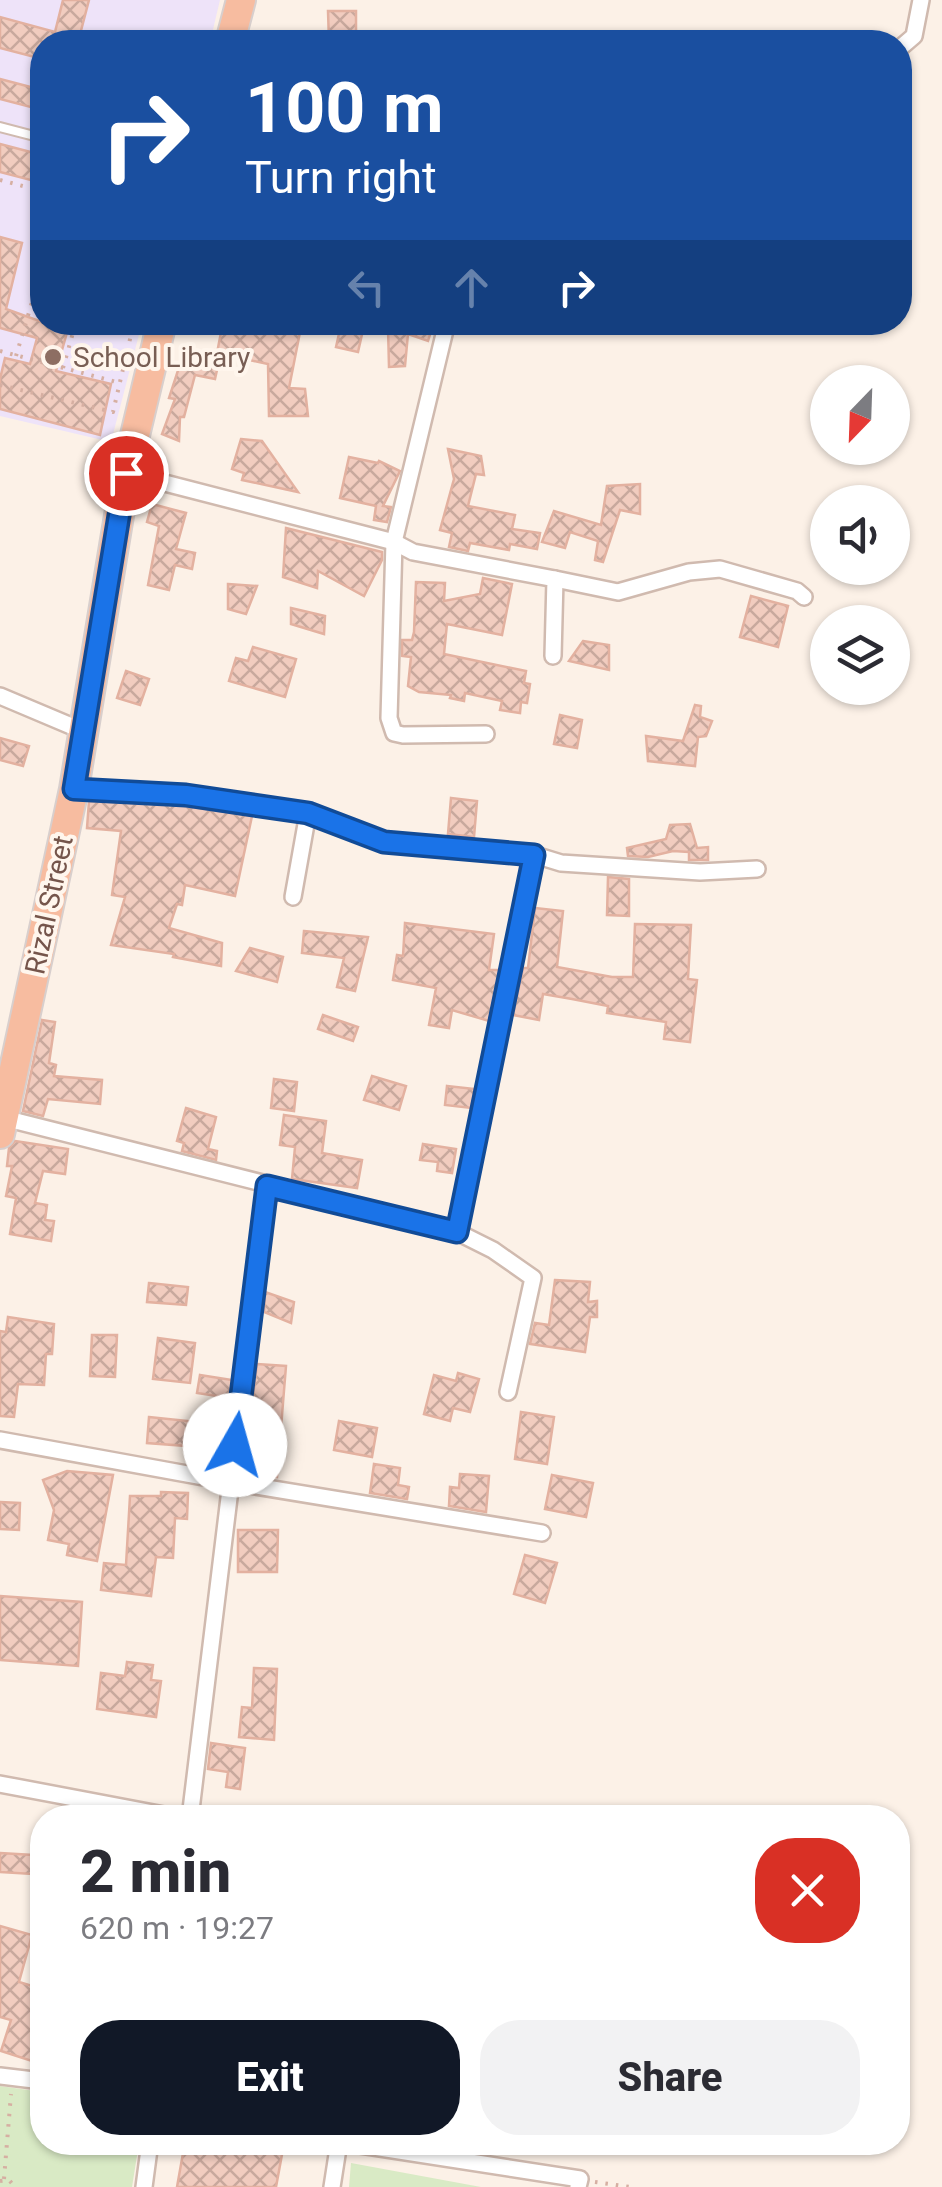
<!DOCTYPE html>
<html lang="en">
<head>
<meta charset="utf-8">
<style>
	:root { --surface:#fff; --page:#f2f2f3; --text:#2b2b33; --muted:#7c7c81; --accent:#111827 }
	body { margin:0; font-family:Roboto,sans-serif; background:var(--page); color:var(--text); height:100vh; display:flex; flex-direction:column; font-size:38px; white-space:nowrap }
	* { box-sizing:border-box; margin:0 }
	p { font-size:32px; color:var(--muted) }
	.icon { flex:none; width:55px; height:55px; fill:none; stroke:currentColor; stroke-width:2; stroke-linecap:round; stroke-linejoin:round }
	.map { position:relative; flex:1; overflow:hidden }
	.panel { position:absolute; left:30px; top:1805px; width:880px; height:350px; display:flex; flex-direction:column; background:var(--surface); border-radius:40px; box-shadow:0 2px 8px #0004 }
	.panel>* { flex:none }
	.top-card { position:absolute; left:30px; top:30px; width:882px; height:305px; border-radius:40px; box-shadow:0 2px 8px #0004; background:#1a4fa0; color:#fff; overflow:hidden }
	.needle { width:65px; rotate:203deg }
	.fabs { position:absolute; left:810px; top:365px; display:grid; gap:20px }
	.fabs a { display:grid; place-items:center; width:100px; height:100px; border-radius:50%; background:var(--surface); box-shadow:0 2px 8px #0004; font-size:50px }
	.pin { position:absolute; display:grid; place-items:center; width:85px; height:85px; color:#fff; margin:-42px; border:5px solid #fff; border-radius:50%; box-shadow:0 2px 10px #0007 }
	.me { position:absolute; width:110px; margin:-55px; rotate:7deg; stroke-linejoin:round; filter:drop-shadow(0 0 8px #0008) }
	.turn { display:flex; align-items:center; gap:35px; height:210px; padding:0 50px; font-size:45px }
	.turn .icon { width:130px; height:130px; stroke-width:2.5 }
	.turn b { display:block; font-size:70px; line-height:85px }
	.lanes { display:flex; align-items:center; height:95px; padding:0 50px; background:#0003; justify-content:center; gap:50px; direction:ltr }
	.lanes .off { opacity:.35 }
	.round { display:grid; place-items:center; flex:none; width:105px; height:105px; border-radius:40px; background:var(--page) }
	.overview { display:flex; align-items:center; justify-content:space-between; height:170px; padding:0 50px }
	h1 { font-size:60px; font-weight:800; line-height:75px }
	.button { display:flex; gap:20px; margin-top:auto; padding:20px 50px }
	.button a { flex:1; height:115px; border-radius:40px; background:var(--accent); color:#fff; font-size:40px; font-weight:800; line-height:115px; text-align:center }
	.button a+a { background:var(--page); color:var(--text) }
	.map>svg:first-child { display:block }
</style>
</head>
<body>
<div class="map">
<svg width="942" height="2187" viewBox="0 0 942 2187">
	<defs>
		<pattern id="building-cross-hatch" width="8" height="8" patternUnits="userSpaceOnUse" patternTransform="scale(2.5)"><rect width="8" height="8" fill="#f1ccbf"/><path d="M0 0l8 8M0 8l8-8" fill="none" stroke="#c8a89d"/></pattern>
	</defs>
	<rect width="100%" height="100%" fill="#fcf1e7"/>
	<path fill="#eee3f9" d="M 0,0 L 220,0 L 210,42 L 42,42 L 42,322 L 142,323 L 111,442 L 0,416 Z"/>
	<g fill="#d9eac5">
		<path d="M 0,2086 L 42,2092 L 42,2142 L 139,2143 L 132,2187 L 0,2187 Z"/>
		<path d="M 351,2163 L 481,2187 L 349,2187 Z"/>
	</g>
	<g fill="url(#building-cross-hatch)" stroke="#e3b1a0" stroke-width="2.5">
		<path d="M 63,0 L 89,0 L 78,42 L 42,42 L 42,59 L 0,48 L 0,17 L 55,32 Z"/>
		<path d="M 328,11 L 356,11 L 356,42 L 329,42 Z"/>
		<path d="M 0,79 L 42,90 L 42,110 L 0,99 Z"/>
		<path d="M 0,144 L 42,155 L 42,183 L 0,172 Z"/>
		<path d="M 0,237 L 22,243 L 6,309 L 42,322 L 70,322 L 56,371 L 111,384 L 100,435 L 0,409 L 0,379 L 5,358 L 30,364 L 37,338 L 0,328 Z"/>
		<path d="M 223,322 L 302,322 L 289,388 L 305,389 L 308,416 L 269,416 L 268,364 L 217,353 Z"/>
		<path d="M 381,322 L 434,322 L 428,341 L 408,334 L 405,366 L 389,367 L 388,328 Z"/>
		<path d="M 341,325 L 363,330 L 358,352 L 336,347 Z"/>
		<path d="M 184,352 L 219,361 L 215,379 L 195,375 L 184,417 L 180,417 L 179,441 L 162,434 L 175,399 L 169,398 Z"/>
		<path d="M 241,439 L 262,441 L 298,492 L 242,480 L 244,473 L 232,469 Z"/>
		<path d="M 448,449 L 481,456 L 484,475 L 476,474 L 468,506 L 515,515 L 512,529 L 540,533 L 537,549 L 510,544 L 509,550 L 470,543 L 468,551 L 449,547 L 452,533 L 440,530 L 454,479 Z"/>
		<path d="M 349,457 L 378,463 L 379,461 L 400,471 L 383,506 L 391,507 L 387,522 L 374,520 L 376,506 L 340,498 Z"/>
		<path d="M 640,484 L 640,514 L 620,510 L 603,562 L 595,560 L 598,541 L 570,532 L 565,548 L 542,542 L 554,511 L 601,525 L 607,486 Z"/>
		<path d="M 152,504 L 186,513 L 176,549 L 195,553 L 192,569 L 175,565 L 169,590 L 148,585 L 159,526 L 147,522 Z"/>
		<path d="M 286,528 L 382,552 L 382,560 L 364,596 L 318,571 L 317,588 L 283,577 Z"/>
		<path d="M 483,578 L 512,584 L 502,635 L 447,624 L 444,654 L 526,671 L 524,683 L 530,684 L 527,703 L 521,702 L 520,713 L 500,710 L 502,701 L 465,693 L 464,701 L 450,698 L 451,695 L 419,692 L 408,686 L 411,657 L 402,656 L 402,640 L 412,640 L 414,632 L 416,582 L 445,583 L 444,601 L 480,594 Z"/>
		<path d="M 228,584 L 257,586 L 246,614 L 228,609 Z"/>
		<path d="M 751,596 L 788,606 L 778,647 L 740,637 Z"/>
		<path d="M 291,608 L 325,616 L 324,634 L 291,624 Z"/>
		<path d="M 583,641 L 609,645 L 609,670 L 569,661 Z"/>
		<path d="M 253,647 L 296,659 L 285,697 L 229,681 L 236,658 L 248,661 Z"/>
		<path d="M 126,671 L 149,679 L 140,705 L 117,698 Z"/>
		<path d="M 695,705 L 701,706 L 700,717 L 712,721 L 706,736 L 698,737 L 695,766 L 648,761 L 646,736 L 683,741 Z"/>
		<path d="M 560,715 L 582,720 L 577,748 L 554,744 Z"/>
		<path d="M 0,738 L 29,746 L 23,766 L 0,760 Z"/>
		<path d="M 451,798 L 477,801 L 474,837 L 448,834 Z"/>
		<path d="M 89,801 L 178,805 L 252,816 L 235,896 L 185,885 L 182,905 L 177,904 L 169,928 L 222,943 L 221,966 L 173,957 L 174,954 L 111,945 L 125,897 L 112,895 L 121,831 L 87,828 Z"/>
		<path d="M 690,824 L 697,848 L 708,847 L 708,860 L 689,860 L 689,852 L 673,851 L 648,857 L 628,856 L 627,848 L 666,839 L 670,825 Z"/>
		<path d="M 608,877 L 629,879 L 629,916 L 607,915 Z"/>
		<path d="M 535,908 L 563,911 L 557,967 L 612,977 L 633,977 L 635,924 L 691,925 L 688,979 L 697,980 L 690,1042 L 664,1039 L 666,1022 L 607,1013 L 608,1006 L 572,999 L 543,994 L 539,1020 L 513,1015 L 523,968 L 528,968 Z"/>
		<path d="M 405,923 L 494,934 L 489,970 L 500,970 L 489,1021 L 452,1010 L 449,1028 L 429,1025 L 436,988 L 393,980 L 397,955 L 403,956 Z"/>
		<path d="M 304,931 L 368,937 L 355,991 L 337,987 L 344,958 L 302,953 Z"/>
		<path d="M 250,948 L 283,957 L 277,982 L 236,971 Z"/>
		<path d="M 323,1015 L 358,1027 L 353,1041 L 318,1029 Z"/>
		<path d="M 42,1020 L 55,1022 L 49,1063 L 56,1065 L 54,1076 L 102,1080 L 100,1104 L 48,1099 L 43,1116 L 23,1111 Z"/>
		<path d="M 372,1076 L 406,1086 L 399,1110 L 364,1100 Z"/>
		<path d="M 274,1079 L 297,1082 L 294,1111 L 271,1108 Z"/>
		<path d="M 447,1086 L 475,1089 L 471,1108 L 445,1105 Z"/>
		<path d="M 186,1108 L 216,1117 L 208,1149 L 217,1151 L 216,1160 L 182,1151 L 184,1143 L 177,1141 Z"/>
		<path d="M 284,1115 L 326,1121 L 322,1153 L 362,1160 L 357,1188 L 292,1179 L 295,1147 L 280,1145 Z"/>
		<path d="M 15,1141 L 68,1149 L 65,1174 L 43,1171 L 35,1203 L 47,1205 L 45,1220 L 54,1221 L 51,1241 L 10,1234 L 16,1198 L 6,1196 L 12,1166 L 7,1166 L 9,1148 Z"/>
		<path d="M 423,1144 L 456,1149 L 452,1173 L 437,1171 L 438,1162 L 420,1160 Z"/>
		<path d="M 555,1280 L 590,1282 L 588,1302 L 597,1301 L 597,1317 L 590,1317 L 585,1352 L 530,1344 L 535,1323 L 549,1325 Z"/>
		<path d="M 149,1283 L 188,1287 L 186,1305 L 147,1302 Z"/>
		<path d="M 265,1292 L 294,1302 L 291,1323 L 264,1312 Z"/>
		<path d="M 8,1317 L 54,1324 L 52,1354 L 46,1354 L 44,1385 L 18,1384 L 14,1417 L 0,1416 L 0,1331 L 6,1332 Z"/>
		<path d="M 92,1335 L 117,1335 L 115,1377 L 90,1376 Z"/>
		<path d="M 158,1338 L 195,1343 L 190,1383 L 153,1379 Z"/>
		<path d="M 257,1364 L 286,1366 L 277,1477 L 243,1473 Z"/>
		<path d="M 458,1373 L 479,1379 L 470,1412 L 453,1408 L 450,1421 L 424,1414 L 434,1375 L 456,1381 Z"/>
		<path d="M 200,1375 L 232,1380 L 230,1398 L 197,1393 Z"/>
		<path d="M 521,1412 L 554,1417 L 547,1464 L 515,1459 Z"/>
		<path d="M 149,1417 L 217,1424 L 216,1434 L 225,1435 L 223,1455 L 185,1451 L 186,1446 L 147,1443 Z"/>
		<path d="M 339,1421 L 377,1428 L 372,1457 L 334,1450 Z"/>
		<path d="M 374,1464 L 400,1468 L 398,1485 L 409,1487 L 407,1499 L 370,1493 Z"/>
		<path d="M 67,1471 L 113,1475 L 97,1561 L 67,1555 L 69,1544 L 48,1540 L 54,1510 L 43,1480 Z"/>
		<path d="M 460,1474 L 489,1476 L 486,1512 L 449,1506 L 450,1487 L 459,1488 Z"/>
		<path d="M 552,1475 L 593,1483 L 586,1517 L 545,1509 Z"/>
		<path d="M 161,1492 L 188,1493 L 187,1519 L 175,1518 L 173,1558 L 156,1557 L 151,1596 L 101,1590 L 104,1563 L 126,1565 L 130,1496 L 161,1496 Z"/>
		<path d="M 0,1502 L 20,1503 L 19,1530 L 0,1529 Z"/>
		<path d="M 238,1530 L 278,1530 L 277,1572 L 238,1572 Z"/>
		<path d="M 525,1555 L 557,1563 L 545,1603 L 514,1594 Z"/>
		<path d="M 0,1596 L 82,1602 L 78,1666 L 0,1660 Z"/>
		<path d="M 127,1662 L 153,1665 L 151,1680 L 161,1681 L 156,1717 L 97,1709 L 101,1673 L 125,1676 Z"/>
		<path d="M 254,1668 L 277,1669 L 274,1740 L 239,1737 L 242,1707 L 252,1708 Z"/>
		<path d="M 211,1743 L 245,1748 L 240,1789 L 226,1787 L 228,1772 L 208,1769 Z"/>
		<path d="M 0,1853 L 33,1855 L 32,1874 L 0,1872 Z"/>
		<path d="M 0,1926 L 32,1935 L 19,1982 L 42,1989 L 42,2048 L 38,2063 L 1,2051 L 11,2020 L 0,2017 Z"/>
		<path d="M 185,2142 L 242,2142 L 283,2149 L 276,2187 L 177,2187 Z"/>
	</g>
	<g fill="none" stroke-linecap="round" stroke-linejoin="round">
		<g stroke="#d0baaf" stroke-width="12">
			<path id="service" d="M 0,127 L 42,138"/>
		</g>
		<g stroke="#d0baaf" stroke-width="20">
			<g id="minor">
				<path d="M 900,48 L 914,36 L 921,0"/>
				<path d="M 447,322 L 394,542 L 389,718 L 394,733 L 403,735 L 486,734"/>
				<path d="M 126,473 L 394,542 L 413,552 L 555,579 L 553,656"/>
				<path d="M 555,579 L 618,592 L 689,572 L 720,569 L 797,591 L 804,597"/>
				<path d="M 0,696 L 83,731"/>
				<path d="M 74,789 L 179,794 L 308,813 L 383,842 L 535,855 L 561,863 L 700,872 L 757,869"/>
				<path d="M 293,897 L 308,813"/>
				<path d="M 0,1117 L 457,1232 L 493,1250 L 533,1278 L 508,1392"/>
				<path d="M 457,1232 L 535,855"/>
				<path d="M 0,1440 L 231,1482 L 542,1533"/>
				<path d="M 0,1784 L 180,1818"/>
				<path d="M 190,1818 L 267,1186"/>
				<path d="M 0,2076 L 42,2081"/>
				<path d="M 341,2142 L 580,2179 L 578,2187"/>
				<path d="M 144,2187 L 150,2142"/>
				<path d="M 332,2187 L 339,2142"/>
			</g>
		</g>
		<g stroke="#d8cfcd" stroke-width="32">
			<g id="trunk">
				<path d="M 230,42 L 241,0"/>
				<path d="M 0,1134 L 74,789 L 126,473 L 162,322"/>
			</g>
		</g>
		<g stroke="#d6afa2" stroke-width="4" stroke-dasharray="2.5 8" stroke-linecap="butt">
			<path d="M 0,180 L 42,191"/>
			<path d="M 42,260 L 35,292 L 42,295"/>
			<path d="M 0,351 L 120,383"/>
			<path d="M 16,356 L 35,292"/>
			<path d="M 63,368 L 76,322"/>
			<path d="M 0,385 L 113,412 L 134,322"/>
			<path d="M 4,2179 L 11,2094"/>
			<path d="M 0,2181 L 9,2180 L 15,2187"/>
			<path d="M 595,2182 L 630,2187"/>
		</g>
		<use href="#service" stroke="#fff" stroke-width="8"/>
		<use href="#minor" stroke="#fff" stroke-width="15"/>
		<use href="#trunk" stroke="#f7bca0" stroke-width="28"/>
	</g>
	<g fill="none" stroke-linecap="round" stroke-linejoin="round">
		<g stroke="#114b97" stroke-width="25">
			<path id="route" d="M 126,473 L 74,789 L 186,795 L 308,813 L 384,842 L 534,855 L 457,1232 L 267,1186 L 235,1445"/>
		</g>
		<use href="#route" stroke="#1a73e8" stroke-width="18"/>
	</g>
	<circle fill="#8d6e63" stroke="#fff6ed" stroke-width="4" cx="53" cy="357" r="10"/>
	<g text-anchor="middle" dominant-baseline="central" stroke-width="8" stroke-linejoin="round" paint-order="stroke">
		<g font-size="28" fill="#785e54" stroke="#fff6ed" text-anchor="start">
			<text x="73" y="357">School Library</text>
		</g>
		<g font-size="28" fill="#75554b" stroke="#fff6ed">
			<text transform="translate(49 905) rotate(-78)">Rizal Street</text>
		</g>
	</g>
</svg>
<div class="fabs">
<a><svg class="needle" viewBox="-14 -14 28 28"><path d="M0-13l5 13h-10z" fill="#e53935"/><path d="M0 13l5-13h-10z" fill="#7c7c81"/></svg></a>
<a><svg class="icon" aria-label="sound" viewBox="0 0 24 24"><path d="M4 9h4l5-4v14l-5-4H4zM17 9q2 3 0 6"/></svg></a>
<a><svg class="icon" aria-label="layers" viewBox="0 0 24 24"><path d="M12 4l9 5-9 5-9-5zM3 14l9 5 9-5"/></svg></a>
</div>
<div class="pin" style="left:126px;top:473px;background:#d93025"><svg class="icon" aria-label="arrive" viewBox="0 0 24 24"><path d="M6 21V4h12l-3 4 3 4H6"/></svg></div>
<svg class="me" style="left:235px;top:1445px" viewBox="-20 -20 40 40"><circle r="19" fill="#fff"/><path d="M0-13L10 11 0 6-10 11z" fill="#1a73e8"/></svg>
<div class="top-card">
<div class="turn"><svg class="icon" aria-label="right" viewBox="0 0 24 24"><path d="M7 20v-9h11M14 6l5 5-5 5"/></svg><div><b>100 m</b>Turn right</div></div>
<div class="lanes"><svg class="icon off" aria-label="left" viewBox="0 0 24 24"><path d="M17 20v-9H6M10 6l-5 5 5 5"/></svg><svg class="icon off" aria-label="ahead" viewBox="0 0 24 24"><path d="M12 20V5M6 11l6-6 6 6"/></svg><svg class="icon" aria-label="right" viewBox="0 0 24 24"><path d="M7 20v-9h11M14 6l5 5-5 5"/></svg></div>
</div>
<section class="panel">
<div class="overview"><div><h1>2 min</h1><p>620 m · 19:27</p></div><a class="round" style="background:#d93025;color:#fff"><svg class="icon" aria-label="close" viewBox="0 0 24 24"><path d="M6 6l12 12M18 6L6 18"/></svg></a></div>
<div class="button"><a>Exit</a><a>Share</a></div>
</section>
</div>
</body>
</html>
